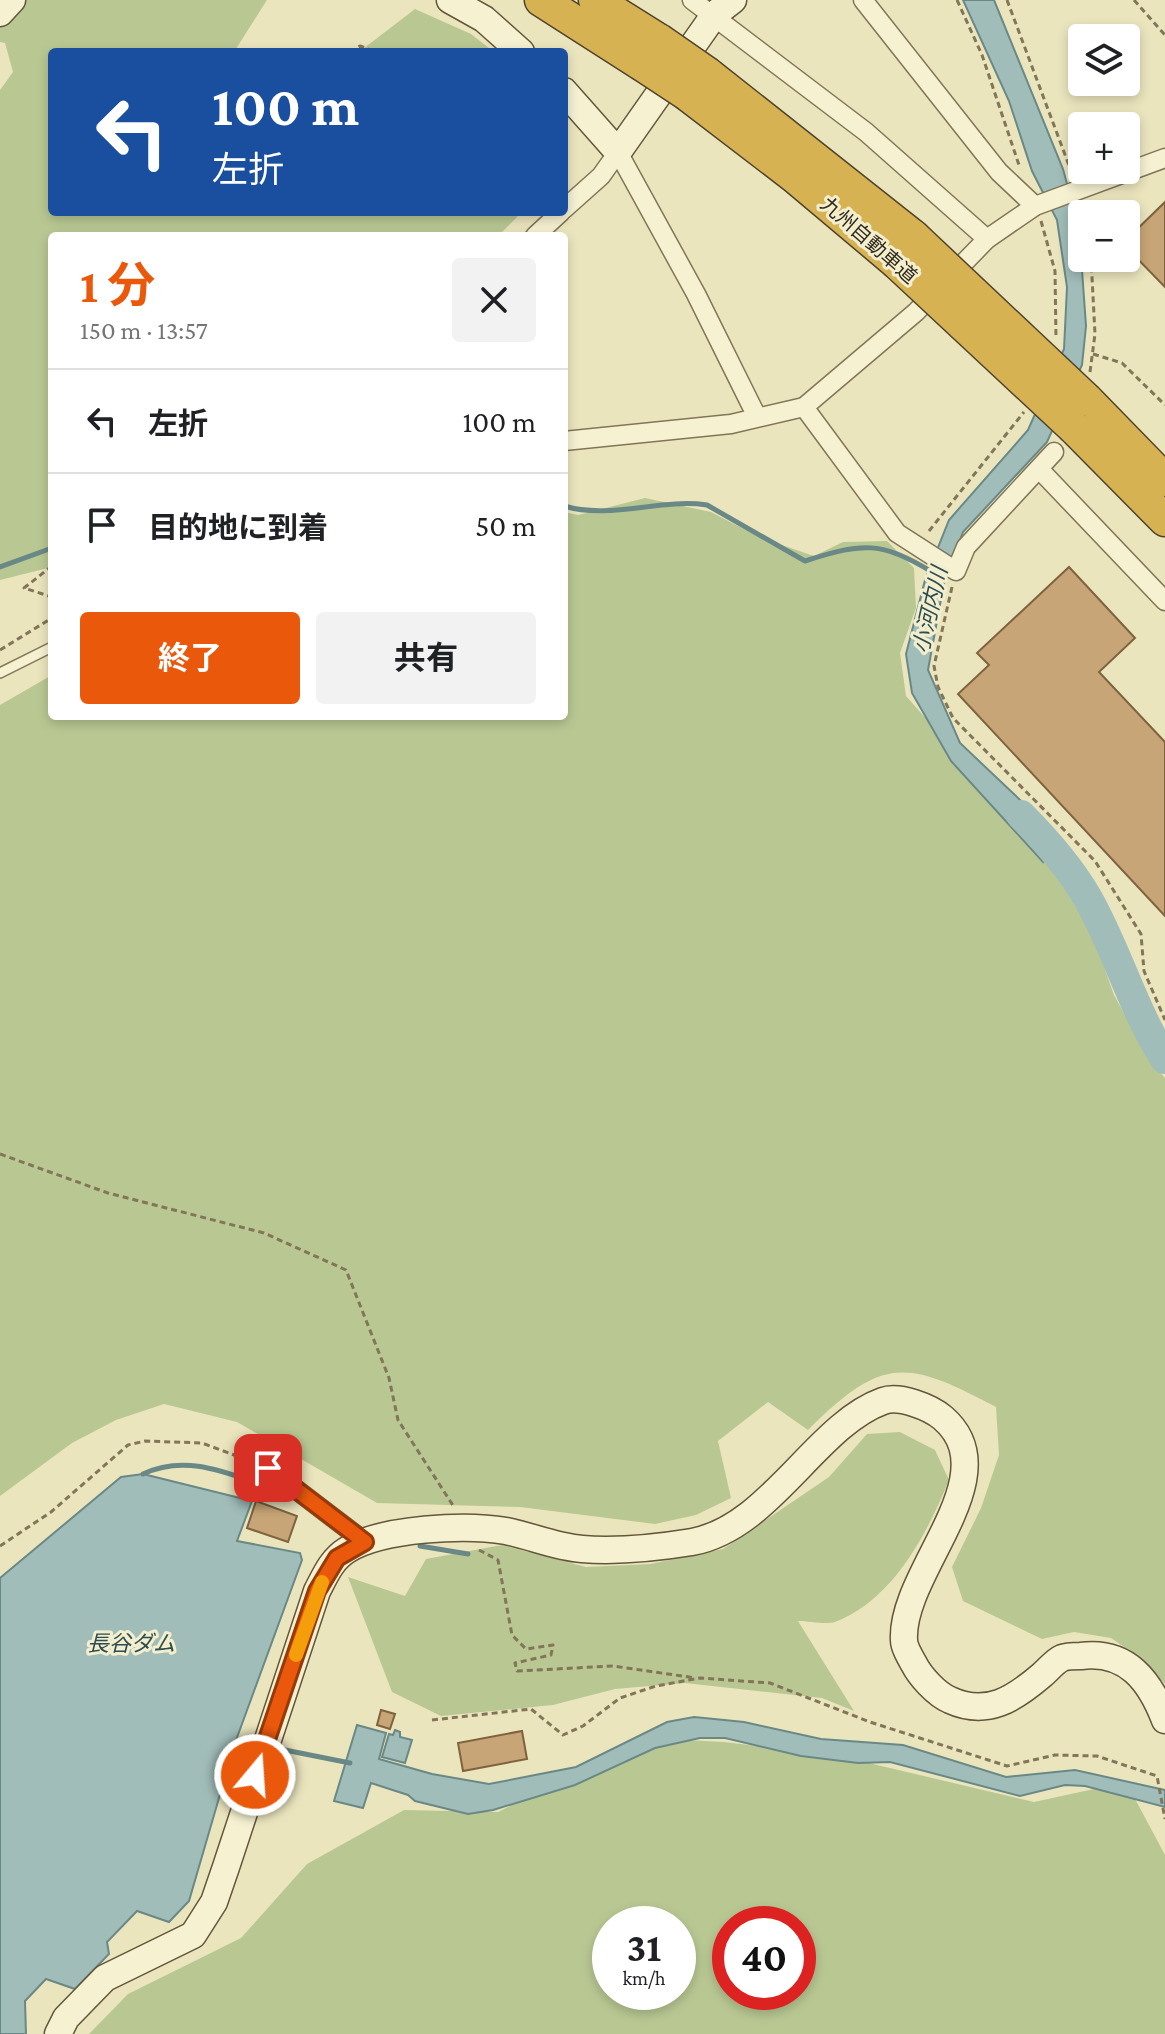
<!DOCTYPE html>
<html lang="ja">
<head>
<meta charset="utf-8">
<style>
	:root { --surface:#fff; --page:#f2f2f2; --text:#202124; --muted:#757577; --line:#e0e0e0; --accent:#ea580c }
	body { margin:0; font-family:"Crimson Pro","Noto Sans JP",serif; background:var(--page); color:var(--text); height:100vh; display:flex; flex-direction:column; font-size:30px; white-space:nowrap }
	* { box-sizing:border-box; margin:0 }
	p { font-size:26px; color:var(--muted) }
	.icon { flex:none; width:44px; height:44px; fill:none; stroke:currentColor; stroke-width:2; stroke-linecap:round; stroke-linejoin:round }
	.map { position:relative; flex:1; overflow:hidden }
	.panel { position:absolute; left:48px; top:232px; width:520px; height:488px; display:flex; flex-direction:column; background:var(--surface); border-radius:8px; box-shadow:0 4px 12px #0003 }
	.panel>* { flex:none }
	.hud { position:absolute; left:48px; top:48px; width:520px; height:168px; border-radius:8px; box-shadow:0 4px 12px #0003; background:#1a4fa0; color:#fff; overflow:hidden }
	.tools { position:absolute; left:1068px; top:24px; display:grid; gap:16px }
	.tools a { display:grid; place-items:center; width:72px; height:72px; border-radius:8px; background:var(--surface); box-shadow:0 4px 12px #0003; font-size:40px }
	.speed { position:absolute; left:592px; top:1906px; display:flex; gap:16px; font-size:40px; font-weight:700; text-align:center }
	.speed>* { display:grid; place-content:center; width:104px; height:104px; border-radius:50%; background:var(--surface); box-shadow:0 4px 12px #0003; line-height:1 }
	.speed small { font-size:20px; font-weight:400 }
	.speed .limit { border:12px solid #d22; background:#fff; color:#111 }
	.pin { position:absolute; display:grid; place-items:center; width:68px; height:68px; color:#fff; margin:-34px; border-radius:16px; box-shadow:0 4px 12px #0006 }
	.me { position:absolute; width:88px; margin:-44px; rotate:18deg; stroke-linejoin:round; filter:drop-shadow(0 0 6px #0008) }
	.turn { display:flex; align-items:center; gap:28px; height:168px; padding:0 32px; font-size:36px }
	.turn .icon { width:104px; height:104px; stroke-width:2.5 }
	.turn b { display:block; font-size:56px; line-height:68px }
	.round { display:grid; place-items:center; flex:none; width:84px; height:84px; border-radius:8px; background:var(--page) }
	.headline { display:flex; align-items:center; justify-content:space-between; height:136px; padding:0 32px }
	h1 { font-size:48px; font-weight:700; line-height:60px; color:var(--accent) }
	.button { display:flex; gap:16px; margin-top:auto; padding:16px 32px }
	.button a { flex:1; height:92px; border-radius:8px; background:var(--accent); color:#fff; font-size:32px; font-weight:700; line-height:92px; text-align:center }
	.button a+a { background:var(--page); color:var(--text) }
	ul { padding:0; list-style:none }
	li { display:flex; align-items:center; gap:24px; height:104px; padding:0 32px; border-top:2px solid var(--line) }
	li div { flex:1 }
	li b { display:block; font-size:30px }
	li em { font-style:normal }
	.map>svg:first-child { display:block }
</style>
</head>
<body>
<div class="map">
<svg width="1165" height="2034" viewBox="0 0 1165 2034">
	<rect width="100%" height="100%" fill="#ebe5be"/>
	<g fill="#b9c893" fill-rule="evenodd">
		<path d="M 0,0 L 267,0 L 234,52 L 52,52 L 52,212 L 522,212 L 498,236 L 52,236 L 52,567 L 0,580 L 0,90 L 13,72 L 5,43 L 0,42 Z"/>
		<path d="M 415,9 L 471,34 L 494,52 L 359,52 Z"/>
		<path d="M 645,498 L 711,512 L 761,538 L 814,556 L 843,542 L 887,541 L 914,568 L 916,608 L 900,653 L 906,696 L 1045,853 L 1094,939 L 1114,995 L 1150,1061 L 1165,1078 L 1165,1684 L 1143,1660 L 1111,1638 L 1074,1632 L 1042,1639 L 963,1601 L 952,1567 L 981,1508 L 999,1455 L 996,1407 C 906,1359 882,1356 808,1430 L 768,1402 L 718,1441 L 731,1498 L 696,1515 L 655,1524 L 520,1507 L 377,1503 L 237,1422 L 164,1404 L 116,1420 L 72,1443 L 0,1496 L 0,705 L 52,675 L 52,716 L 564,716 L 564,512 L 578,515 Z"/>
		<path d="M 900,1432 L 935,1450 L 949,1480 C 927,1534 893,1600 835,1622 C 825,1625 809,1621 798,1621 L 854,1711 L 822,1698 L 685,1683 L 615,1689 L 553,1705 L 441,1716 L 392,1692 L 348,1577 L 405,1596 L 426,1559 L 502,1545 L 586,1567 L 650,1564 L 723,1549 L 829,1477 L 867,1434 Z"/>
		<path d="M 648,1738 L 724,1742 L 835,1755 L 1034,1802 L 1126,1782 L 1165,1855 L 1165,2034 L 89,2034 L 128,1994 L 241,1938 L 307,1864 L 404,1810 L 498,1812 ZM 610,1924 L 678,1924 L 678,1992 L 610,1992 ZM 730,1924 L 798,1924 L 798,1992 L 730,1992 Z"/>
	</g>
	<g fill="#a1bdb9" stroke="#6a8986" stroke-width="2">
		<path d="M 963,0 L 994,0 L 1063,169 L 1079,228 L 1086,326 L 1082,365 L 1047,442 L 963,532 L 944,583 L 928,670 L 960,743 L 1055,833 L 1043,862 L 951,761 L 912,693 L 906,654 L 925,580 L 949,520 L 1028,430 L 1064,349 L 1067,287 L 1057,220 L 1032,171 L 1009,101 Z"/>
		<path d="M 143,1474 L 252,1501 L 237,1541 L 300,1553 L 302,1560 L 235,1743 L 189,1901 L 169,1922 L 137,1911 L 107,1942 L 109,1954 L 75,1989 L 46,1979 L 25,2001 L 26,2034 L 0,2034 L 0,1578 L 121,1477 Z"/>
		<path d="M 694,1717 L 744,1722 L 821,1739 L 903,1745 L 1006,1777 L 1075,1770 L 1165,1790 L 1165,1807 L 1085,1786 L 1065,1785 L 1020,1796 L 890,1762 L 858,1763 L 801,1756 L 725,1738 L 700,1738 L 655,1748 L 575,1785 L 493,1810 L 468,1814 L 415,1801 L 408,1795 L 371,1783 L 363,1808 L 334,1801 L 357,1725 L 386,1733 L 379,1759 L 432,1774 L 489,1784 L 576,1767 L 667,1722 Z"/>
		<path d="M 395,1730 L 400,1732 L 400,1737 L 412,1740 L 405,1763 L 382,1757 L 389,1734 L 393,1735 Z"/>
	</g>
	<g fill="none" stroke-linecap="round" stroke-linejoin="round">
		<g stroke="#6a8986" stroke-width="5">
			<path d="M 564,506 C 611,520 660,498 707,505 L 805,561 C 864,542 881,541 934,573"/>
			<path d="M 0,567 L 52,548"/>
			<path d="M 143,1474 C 181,1456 217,1469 254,1482"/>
			<path d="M 420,1546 L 468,1554"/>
			<path d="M 280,1749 L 350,1763"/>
			<path d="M 229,1754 L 258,1746"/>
		</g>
		<path stroke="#a1bdb9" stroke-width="30" d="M 1021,815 C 1046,840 1069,866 1087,897 C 1117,949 1132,1008 1165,1059"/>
	</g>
	<g fill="#c7a576" stroke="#7f633f" stroke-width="2">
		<path d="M 1165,202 L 1165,287 L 1126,247 L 1126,240 Z"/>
		<path d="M 1069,567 L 1135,638 L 1099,672 L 1165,742 L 1165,916 L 958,694 L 989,665 L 977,653 Z"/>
		<path d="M 256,1501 L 297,1516 L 288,1542 L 247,1528 Z"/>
		<path d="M 381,1710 L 395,1714 L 390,1729 L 377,1725 Z"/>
		<path d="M 522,1731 L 527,1759 L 463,1771 L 458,1743 Z"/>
	</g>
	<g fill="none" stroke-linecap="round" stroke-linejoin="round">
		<g stroke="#827558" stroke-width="12">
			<path id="lane" d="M 0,673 L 52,647"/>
		</g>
		<g stroke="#827558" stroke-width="21">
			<g id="street">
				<path d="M 692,0 L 866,132 L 987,239"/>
				<path d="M 863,0 L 999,172 L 1035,206"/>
				<path d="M 564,209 L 601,176 L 618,152 L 696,294 L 757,417"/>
				<path d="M 535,236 L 561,212"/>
				<path d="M 804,407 L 897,533 L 956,571 L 966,547 L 1054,452"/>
				<path d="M 564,441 L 731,424 L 804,407 L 916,312 L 987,239 L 1035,206 L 1165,158"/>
				<path d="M 1040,470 L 1165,601"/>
				<path d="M 268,1468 L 365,1542"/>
			</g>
		</g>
		<g stroke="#63563c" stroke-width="29">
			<g id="secondary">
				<path d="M 450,0 L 484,19 L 521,52"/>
				<path d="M 0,13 L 12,0"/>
				<path d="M 564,91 L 618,152 L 715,14 L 733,0"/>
				<path d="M 58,2034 L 66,2018 L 105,1978 L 193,1935 L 214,1902 L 226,1867 L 317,1591 C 325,1576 331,1560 347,1550 C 382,1528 466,1524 506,1531 C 531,1536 556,1547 582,1549 C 619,1552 655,1548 692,1542 C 770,1528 816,1425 883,1401 C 899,1395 930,1407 943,1418 C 1010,1476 900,1572 904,1640 C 904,1647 910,1657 914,1664 C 920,1676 936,1694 950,1700 C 987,1717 1014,1699 1042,1675 C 1048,1670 1055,1661 1062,1658 C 1067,1656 1076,1656 1081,1656 C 1127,1650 1150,1681 1165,1720"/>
			</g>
		</g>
		<g stroke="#4f422d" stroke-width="35">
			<g id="highway">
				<path d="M 541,0 L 641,64"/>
				<path d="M 595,0 L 659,40"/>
				<path d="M 708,74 L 913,236"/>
				<path d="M 688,95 L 795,177 L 896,262"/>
				<path d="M 1087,400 L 1165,480"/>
				<path d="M 1074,428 L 1165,520"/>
			</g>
		</g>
		<g stroke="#827558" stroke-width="3" stroke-dasharray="6 4" stroke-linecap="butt">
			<path d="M 957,0 L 982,55 L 1020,168"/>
			<path d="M 1007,0 L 1073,176"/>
			<path d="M 1134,0 L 1165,35"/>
			<path d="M 350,52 L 360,46 L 376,52"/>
			<path d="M 1041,221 L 1055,271 L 1056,339"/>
			<path d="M 1093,354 L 1122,363 L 1165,405"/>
			<path d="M 1090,372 L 1095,334 L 1091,258"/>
			<path d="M 929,531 L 1024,412"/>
			<path d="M 52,566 L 24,588 L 52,597"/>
			<path d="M 952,587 L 934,666 L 938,687 L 953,718 L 1095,861 L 1141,934 L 1144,971 L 1165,1020"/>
			<path d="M 0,650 L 52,618"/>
			<path d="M 0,1154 L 108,1193 L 264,1233 L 346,1270 L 389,1378 L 398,1420 L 454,1507"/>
			<path d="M 0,1546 L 51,1512 L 128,1445 L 145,1441 L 202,1443 L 253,1462"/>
			<path d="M 479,1550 L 498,1560 L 512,1635 L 526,1649 L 553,1645 L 551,1655 L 515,1663 L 517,1671 L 613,1666 L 696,1678"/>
			<path d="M 432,1720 L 531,1709 L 563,1735 L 583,1726 L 620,1698 L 656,1686 L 700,1678 L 770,1683 L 870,1722 L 1007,1766 L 1055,1755 L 1097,1756 L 1157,1776 L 1165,1819"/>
		</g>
		<use href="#lane" stroke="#f6f1d1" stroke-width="9"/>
		<use href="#street" stroke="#f6f1d1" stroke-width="18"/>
		<use href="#secondary" stroke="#f6f1d1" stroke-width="26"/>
		<use href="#highway" stroke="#d7b252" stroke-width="32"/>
		<g stroke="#4f422d" stroke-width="35" stroke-linecap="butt">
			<g id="highway-bridge">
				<path d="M 659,40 L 708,74"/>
				<path d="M 641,64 L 688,95"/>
				<path d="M 913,236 L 1087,400"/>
				<path d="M 896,262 L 1074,428"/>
			</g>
		</g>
		<use href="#highway-bridge" stroke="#d7b252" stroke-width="32"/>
	</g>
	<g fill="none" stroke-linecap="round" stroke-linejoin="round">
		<g stroke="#983908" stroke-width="20">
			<path id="route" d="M 255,1775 L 317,1591 L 337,1558 L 365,1542 L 268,1468"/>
		</g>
		<use href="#route" stroke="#ea580c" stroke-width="14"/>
		<path stroke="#f59e0b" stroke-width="14" d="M 296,1655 L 322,1582"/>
	</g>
	<g text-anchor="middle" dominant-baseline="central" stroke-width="6" stroke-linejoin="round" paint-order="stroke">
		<g font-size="20" fill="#322a1c" stroke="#f3eecd">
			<text transform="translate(869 240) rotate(41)">九州自動車道</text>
		</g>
		<g font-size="22" font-style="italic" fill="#2c4d51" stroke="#f3eecd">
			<text transform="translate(930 610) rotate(-77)">小河内川</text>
			<text x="131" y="1643">長谷ダム</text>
		</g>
	</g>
</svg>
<div class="tools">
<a><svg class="icon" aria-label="layers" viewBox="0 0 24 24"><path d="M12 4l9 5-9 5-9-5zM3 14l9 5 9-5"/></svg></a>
<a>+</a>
<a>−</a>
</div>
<div class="speed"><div>31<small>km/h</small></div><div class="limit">40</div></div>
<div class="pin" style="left:268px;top:1468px;background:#d93025"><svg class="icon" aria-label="arrive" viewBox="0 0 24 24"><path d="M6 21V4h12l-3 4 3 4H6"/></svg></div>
<svg class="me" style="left:255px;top:1775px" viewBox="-20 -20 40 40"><circle r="17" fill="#ea580c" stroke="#fff" stroke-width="3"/><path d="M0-11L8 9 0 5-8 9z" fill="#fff"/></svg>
<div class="hud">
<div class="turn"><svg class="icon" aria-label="left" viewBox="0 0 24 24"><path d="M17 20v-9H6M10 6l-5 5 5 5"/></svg><div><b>100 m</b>左折</div></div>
</div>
<section class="panel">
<div class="headline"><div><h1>1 分</h1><p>150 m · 13:57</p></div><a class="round"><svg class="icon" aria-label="close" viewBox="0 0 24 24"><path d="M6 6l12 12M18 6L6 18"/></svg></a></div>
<ul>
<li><svg class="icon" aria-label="left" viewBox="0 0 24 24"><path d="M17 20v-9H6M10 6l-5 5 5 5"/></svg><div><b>左折</b></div><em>100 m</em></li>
<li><svg class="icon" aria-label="arrive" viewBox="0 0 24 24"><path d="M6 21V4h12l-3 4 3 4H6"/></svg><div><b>目的地に到着</b></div><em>50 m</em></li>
</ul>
<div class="button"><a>終了</a><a>共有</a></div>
</section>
</div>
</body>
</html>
